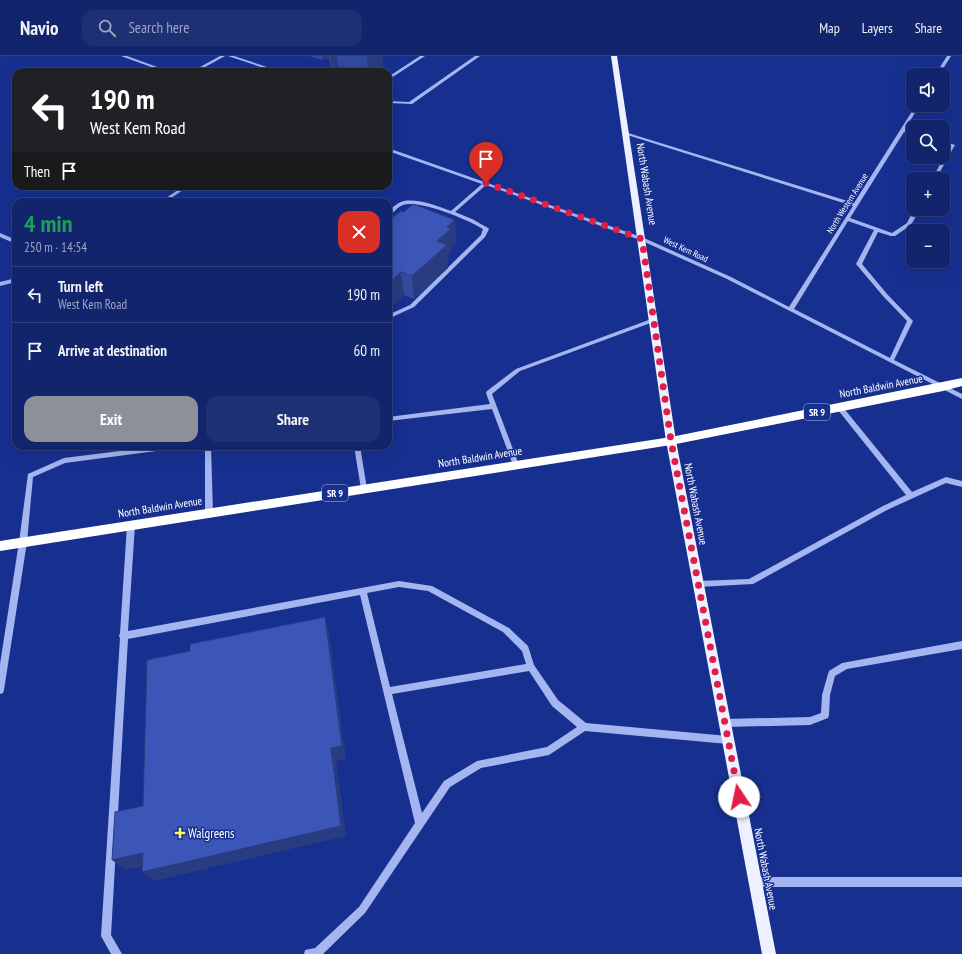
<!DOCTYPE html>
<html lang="en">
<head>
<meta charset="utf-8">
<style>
	:root { --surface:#11246c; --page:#1e3074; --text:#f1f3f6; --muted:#9ca4c2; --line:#30417f; --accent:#8c9099 }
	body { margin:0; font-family:"PT Sans Narrow",sans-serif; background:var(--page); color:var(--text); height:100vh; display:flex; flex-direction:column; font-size:15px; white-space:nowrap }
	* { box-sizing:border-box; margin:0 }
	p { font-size:13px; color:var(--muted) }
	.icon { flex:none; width:22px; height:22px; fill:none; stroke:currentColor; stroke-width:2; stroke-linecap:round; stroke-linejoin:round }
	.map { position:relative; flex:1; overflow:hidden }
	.panel { position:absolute; left:12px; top:142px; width:380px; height:252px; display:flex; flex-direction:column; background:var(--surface); border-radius:12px; box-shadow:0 4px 16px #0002,0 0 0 1px var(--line) }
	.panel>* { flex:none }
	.hud { position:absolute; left:12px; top:12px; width:380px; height:122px; border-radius:12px; box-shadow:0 4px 16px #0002,0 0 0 1px var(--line); background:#202124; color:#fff; overflow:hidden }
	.fabs { position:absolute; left:906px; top:12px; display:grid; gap:8px }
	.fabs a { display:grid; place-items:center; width:44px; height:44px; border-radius:8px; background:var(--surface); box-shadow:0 4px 16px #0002,0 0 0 1px var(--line); font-size:20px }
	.pin { position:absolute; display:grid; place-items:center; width:34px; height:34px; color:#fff; margin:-41px -17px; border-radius:50% 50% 50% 0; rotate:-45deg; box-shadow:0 0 4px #0007 }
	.pin .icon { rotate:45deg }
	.me { position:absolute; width:44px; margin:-22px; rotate:349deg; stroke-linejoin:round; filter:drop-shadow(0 0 3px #0008) }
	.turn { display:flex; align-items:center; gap:14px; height:84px; padding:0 12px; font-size:18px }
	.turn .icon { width:52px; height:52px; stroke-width:2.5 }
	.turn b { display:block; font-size:28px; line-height:34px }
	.then { display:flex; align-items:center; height:38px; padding:0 12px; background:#0003; gap:8px; font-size:15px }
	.round { display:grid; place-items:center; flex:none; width:42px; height:42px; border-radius:12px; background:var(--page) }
	.overview { display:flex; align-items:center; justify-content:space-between; height:68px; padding:0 12px }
	h1 { font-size:24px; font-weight:800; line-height:30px; color:#1e9e55 }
	.action { display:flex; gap:8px; margin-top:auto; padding:8px 12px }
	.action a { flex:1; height:46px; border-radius:12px; background:var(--accent); color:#fff; font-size:16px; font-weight:800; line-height:46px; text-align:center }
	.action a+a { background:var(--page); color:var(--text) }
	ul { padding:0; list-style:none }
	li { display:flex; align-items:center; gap:12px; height:56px; padding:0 12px; border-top:1px solid var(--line) }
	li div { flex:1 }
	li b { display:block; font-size:15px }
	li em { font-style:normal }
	header { display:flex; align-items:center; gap:24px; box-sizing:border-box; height:56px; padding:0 20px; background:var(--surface); border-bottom:1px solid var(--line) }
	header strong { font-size:19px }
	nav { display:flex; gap:22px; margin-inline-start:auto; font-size:14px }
	.search { width:280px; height:36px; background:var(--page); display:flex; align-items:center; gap:10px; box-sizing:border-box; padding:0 14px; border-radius:12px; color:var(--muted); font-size:15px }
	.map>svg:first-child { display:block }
</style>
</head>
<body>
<header>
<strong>Navio</strong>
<div class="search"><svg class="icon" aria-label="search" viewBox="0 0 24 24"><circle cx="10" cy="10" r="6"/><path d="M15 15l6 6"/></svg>Search here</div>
<nav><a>Map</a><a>Layers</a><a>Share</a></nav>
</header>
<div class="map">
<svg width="962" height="898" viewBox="0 0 962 898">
	<rect width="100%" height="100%" fill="#173090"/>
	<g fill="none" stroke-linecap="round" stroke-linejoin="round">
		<g fill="#a4b5f0" fill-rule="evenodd">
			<path d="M 121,0 L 127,0 L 171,16 L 165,16 Z"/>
			<path d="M 220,0 L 225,0 L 196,16 L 191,16 Z"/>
			<path d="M 228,0 L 234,0 L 282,16 L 276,16 Z"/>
			<path d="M 420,0 L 425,0 L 388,24 L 388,21 Z"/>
			<path d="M 475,0 L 480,0 L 412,48 L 388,47 L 388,45 L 409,46 Z"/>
			<path d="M 947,0 L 951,0 L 939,19 L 935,19 Z"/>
			<path d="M 916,49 L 920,49 L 905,73 L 913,76 L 913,78 L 904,76 L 850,162 L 892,177 L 907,167 L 914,153 L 920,153 L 911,169 L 895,180 L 891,180 L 878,176 L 862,208 L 887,238 L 913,265 L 894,304 L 962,338 L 962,343 L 727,223 L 640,184 L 486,129 L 455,156 L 472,163 L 488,172 L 489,173 L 485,181 L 414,251 L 388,263 L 388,259 L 410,249 L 481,179 L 483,173 C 469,164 419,143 403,149 C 397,151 394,157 388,160 L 388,155 C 392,152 396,148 401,146 C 414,141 438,150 451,155 L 482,128 L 388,95 L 388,92 L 644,182 L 731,221 L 789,251 L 853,150 L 624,78 L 628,77 L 854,147 ZM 848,165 L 874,174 L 856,208 L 883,240 L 907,265 L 890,302 L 794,253 Z"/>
			<path d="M 943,85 L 955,89 L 936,123 L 932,123 L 950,90 L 943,87 Z"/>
			<path d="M 184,130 L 189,130 L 165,146 L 160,146 Z"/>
			<path d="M 0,177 L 16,184 L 16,188 L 0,181 Z"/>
			<path d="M 16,222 L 16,226 L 0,230 L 0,226 Z"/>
			<path d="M 654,262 L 656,263 L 656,265 L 520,315 L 492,338 L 519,409 L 518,411 L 516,412 L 513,409 L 492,353 L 388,365 L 388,361 L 490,348 L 486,337 L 487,335 L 516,313 Z"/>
			<path d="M 838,350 L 842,350 L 912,436 L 946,421 L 962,425 L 962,431 L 946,427 L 887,454 L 753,528 L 698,531 L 695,530 L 694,528 L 695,526 L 698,525 L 749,523 L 883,450 L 906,439 L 838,354 L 837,352 Z"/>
			<path d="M 160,390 L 182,390 L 179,392 L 65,407 L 33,421 L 27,486 L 4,634 L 3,637 L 0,638 L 0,608 L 19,486 L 28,418 L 64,402 Z"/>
			<path d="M 205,390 L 211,390 L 213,457 L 211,459 L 207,459 L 205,457 Z"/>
			<path d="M 354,390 L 360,390 L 367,433 L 366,435 L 362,435 L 361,433 Z"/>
			<path d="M 131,466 L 134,467 L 135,469 L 128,575 L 399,525 L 432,530 L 509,572 L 528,590 L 534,609 L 558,644 L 586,667 L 728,680 L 731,681 L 732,684 L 731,687 L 728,688 L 585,675 L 549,699 L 481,712 L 450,731 L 365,857 L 323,898 L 304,898 L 305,894 L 315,892 L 359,851 L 415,767 L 360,539 L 128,583 L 111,879 L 122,898 L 111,898 L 101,880 L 120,582 L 119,580 L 120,577 L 127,469 L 128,467 ZM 399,531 L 428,535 L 503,576 L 522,595 L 526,608 L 390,631 L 367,537 ZM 529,615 L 552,650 L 577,671 L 547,691 L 477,705 L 444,725 L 422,757 L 392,638 Z"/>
			<path d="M 962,585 L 962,593 L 847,613 L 835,620 L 830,639 L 829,659 L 828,662 L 810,669 L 725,671 L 722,670 L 721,667 L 722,664 L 725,663 L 810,661 L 821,657 L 822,639 L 828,618 L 829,615 L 842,607 Z"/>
			<path d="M 755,821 L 962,821 L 962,831 L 755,831 L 752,829 L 750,826 L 752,823 Z"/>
		</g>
		<path fill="#edf0ff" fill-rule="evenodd" d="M 611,0 L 617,0 L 676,385 L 776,898 L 762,898 L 666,385 Z"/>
		<path fill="#fff" fill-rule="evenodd" d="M 962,322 L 962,330 L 943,335 L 671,389 L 0,495 L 0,485 L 671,381 Z"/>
	</g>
	<g fill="#334a9d">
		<path d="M 309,0 L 383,0 L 383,8 L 380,13 L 375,16 L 339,16 L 339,14 L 332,14 L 330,9 L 329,2 L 323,4 Z"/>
		<path d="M 388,165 L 456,187 L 451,191 L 451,196 L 447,199 L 448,212 L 414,243 L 404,239 L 388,253 Z"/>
	</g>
	<g fill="#293c80">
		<path d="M 322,0 L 329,0 L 329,2 L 323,4 Z"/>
		<path d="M 330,0 L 337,0 L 339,14 L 332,14 Z"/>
		<path d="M 367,0 L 383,0 L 383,8 L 380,13 L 375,16 L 368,16 Z"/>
		<path d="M 455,164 L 456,187 L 451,191 L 451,196 L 447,199 L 448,212 L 414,243 L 412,220 L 447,171 Z"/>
		<path d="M 401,216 L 404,239 L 388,253 L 388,228 Z"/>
		<path d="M 325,561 L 329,577 L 346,703 L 336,705 L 346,780 L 154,825 L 142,816 L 331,692 Z"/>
		<path d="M 143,797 L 154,808 L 125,814 L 112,804 Z"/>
	</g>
	<g fill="#3b56b7" stroke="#293c80">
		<path d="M 413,148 L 455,164 L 447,171 L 451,173 L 437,185 L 447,189 L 412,220 L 401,216 L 388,228 L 388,165 L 401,155 L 404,156 Z"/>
		<path d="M 325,561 L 342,690 L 331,692 L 341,770 L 142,816 L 143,797 L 112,804 L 115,756 L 143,750 L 147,604 L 190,595 L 190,588 Z"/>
	</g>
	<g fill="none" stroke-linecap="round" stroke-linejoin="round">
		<path stroke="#e11d48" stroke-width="7" stroke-dasharray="0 12.6" d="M 486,127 L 642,183 L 671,385 L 739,741"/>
	</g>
	<path fill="#fff563" stroke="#173090" stroke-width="1.5" d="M178 771h4v4h4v4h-4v4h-4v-4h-4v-4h4z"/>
	<g text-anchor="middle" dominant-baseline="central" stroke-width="3" stroke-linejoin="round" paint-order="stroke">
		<g font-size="9" fill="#fff" stroke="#173090">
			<text transform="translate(847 147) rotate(-58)">North Western Avenue</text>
			<text transform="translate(686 193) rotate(25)">West Kem Road</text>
		</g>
		<g fill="#173090" stroke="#b9c1de" stroke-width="1">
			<rect x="804" y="348" width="26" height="16" rx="3"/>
			<rect x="322" y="429" width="26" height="16" rx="3"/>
		</g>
		<g font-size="10" font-weight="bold" fill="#fff">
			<text x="817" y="356">SR 9</text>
			<text x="335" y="437">SR 9</text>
		</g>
		<g font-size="11" fill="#fff" stroke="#173090">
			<text transform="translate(647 128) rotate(81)">North Wabash Avenue</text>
			<text transform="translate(881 330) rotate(-11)">North Baldwin Avenue</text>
			<text transform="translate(480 401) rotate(-9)">North Baldwin Avenue</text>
			<text transform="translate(696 448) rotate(79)">North Wabash Avenue</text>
			<text transform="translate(160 451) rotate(-9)">North Baldwin Avenue</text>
			<text transform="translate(766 813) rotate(79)">North Wabash Avenue</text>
		</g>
		<g font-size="13" fill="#fff" stroke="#173090" text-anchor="start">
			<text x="188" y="777">Walgreens</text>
		</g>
	</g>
</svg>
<div class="fabs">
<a><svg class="icon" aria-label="sound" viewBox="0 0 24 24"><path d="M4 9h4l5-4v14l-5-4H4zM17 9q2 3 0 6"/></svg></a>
<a><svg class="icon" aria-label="search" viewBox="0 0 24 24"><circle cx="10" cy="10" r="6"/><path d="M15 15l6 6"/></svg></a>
<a>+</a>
<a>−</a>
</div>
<div class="pin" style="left:486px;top:127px;background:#d93025"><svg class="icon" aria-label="arrive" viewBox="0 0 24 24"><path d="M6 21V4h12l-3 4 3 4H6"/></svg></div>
<svg class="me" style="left:739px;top:741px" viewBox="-20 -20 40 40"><circle r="19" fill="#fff"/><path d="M0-13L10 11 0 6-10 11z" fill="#e11d48"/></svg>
<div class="hud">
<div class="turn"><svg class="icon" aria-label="left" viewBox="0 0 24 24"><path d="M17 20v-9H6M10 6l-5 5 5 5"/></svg><div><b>190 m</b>West Kem Road</div></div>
<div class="then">Then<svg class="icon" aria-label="arrive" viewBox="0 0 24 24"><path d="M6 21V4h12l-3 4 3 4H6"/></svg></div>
</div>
<section class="panel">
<div class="overview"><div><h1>4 min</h1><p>250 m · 14:54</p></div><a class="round" style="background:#d93025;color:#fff"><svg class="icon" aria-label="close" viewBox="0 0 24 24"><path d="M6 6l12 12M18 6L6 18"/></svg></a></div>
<ul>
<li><svg class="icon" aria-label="left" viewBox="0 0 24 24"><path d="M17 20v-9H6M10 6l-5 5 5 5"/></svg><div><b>Turn left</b><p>West Kem Road</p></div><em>190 m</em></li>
<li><svg class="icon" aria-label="arrive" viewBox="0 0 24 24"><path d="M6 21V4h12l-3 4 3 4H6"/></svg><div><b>Arrive at destination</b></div><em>60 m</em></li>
</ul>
<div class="action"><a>Exit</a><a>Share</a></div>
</section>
</div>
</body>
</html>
